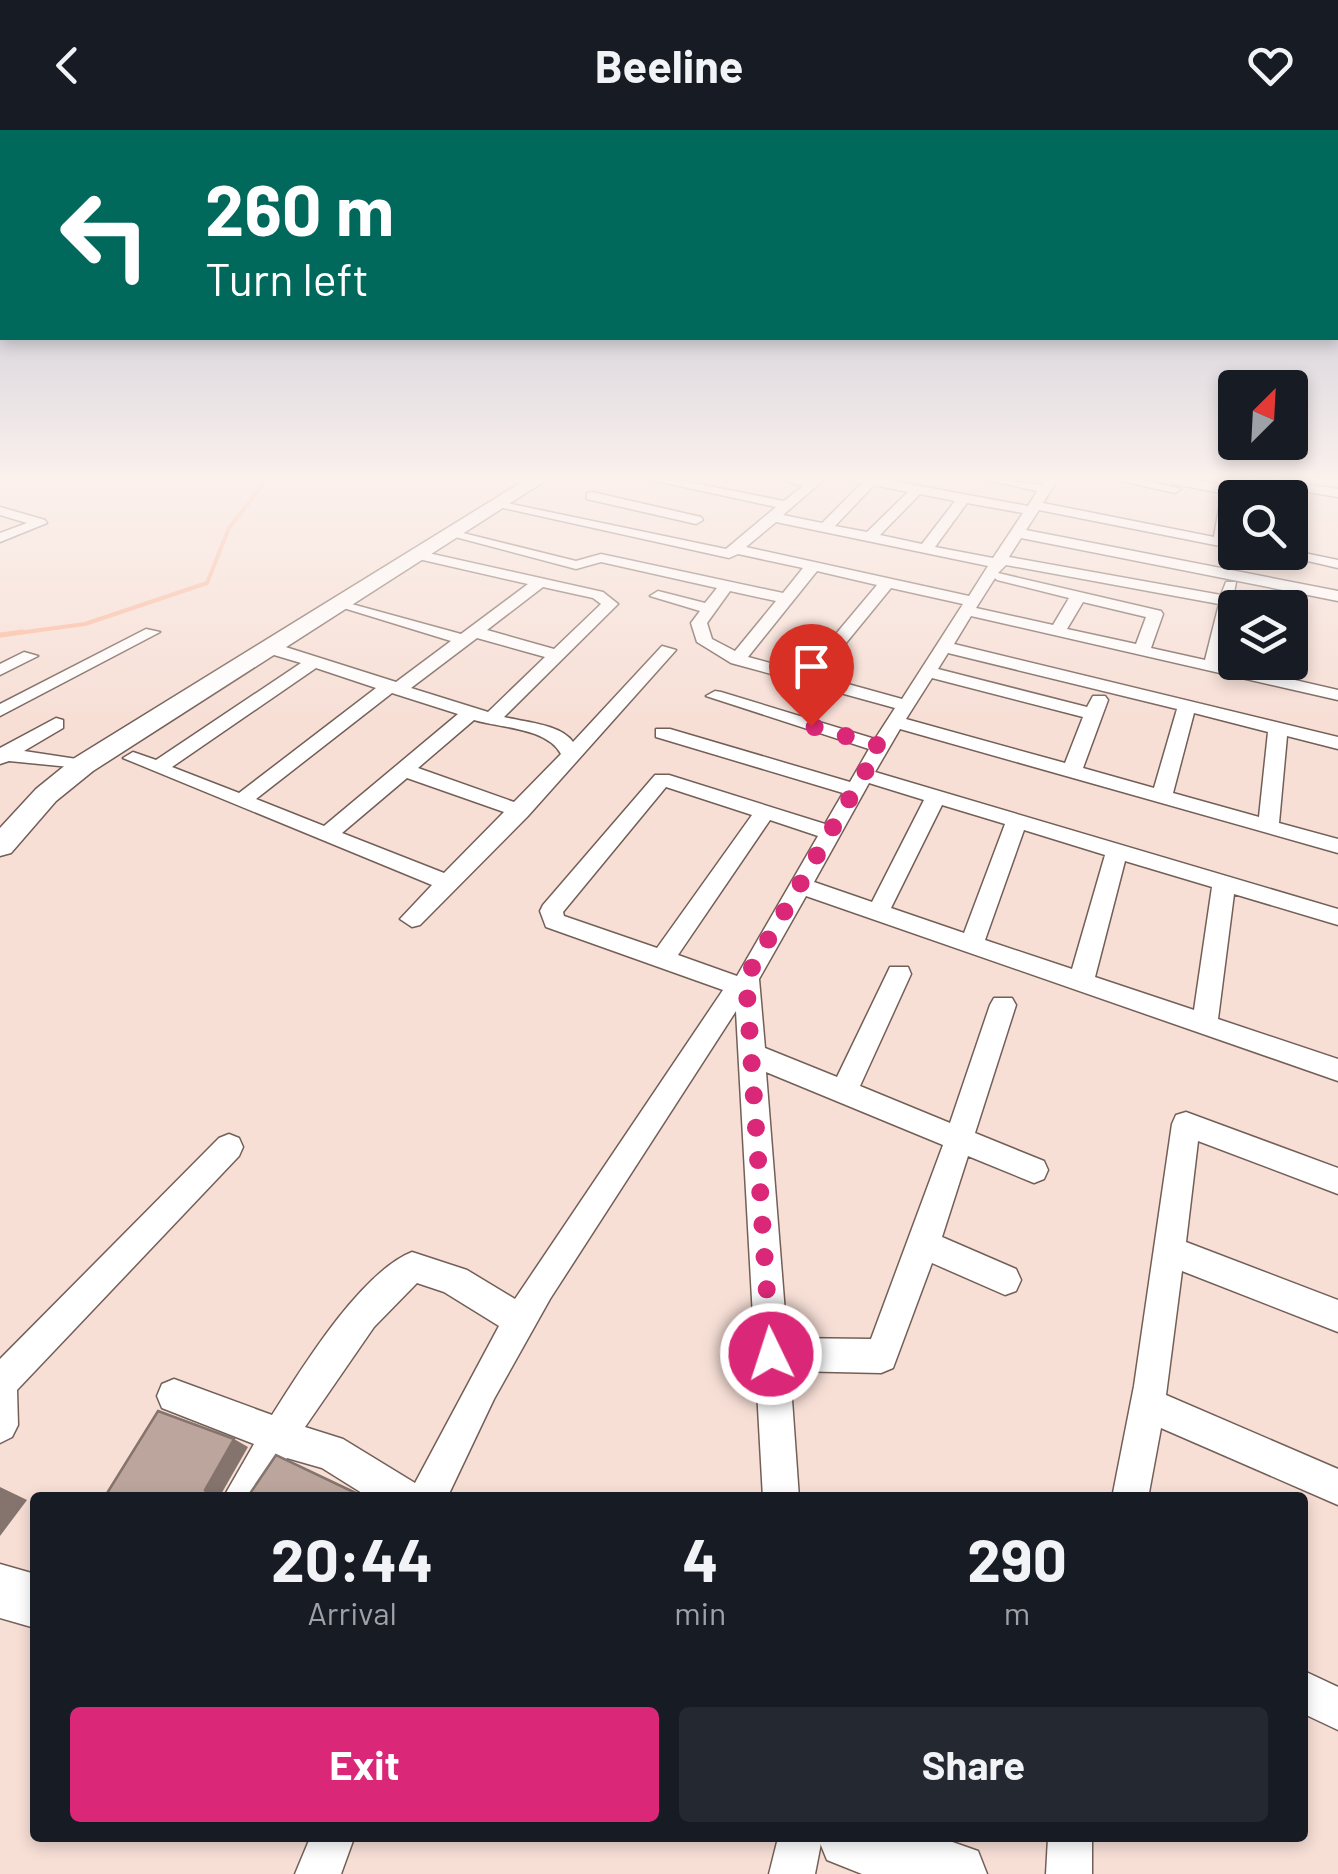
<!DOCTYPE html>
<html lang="en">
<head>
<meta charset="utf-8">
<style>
	:root { --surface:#171b24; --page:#242831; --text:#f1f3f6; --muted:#9ea1a6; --accent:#db2777 }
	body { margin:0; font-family:Barlow,sans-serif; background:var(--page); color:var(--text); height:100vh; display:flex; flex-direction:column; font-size:38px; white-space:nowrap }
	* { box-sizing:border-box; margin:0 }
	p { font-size:32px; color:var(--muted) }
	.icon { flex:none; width:55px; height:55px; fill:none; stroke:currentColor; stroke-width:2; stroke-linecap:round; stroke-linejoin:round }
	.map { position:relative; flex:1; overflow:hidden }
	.side { position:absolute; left:30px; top:1362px; width:1278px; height:350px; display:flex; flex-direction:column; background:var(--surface); border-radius:10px; box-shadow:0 5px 15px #0003 }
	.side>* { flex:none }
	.guide { position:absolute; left:0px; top:0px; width:1340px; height:210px; box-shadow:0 5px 15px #0003; background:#00695c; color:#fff; overflow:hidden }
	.needle { width:65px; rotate:24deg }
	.controls { position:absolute; left:1218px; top:240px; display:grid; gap:20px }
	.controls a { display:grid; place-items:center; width:90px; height:90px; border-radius:10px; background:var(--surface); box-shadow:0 5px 15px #0003; font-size:50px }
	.pin { position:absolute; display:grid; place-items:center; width:85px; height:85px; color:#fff; margin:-102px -42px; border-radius:50% 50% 50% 0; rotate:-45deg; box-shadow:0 0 10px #0007 }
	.pin .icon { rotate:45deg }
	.me { position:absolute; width:110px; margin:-55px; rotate:356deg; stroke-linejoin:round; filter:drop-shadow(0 0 8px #0008) }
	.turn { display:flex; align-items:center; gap:35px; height:210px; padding:0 40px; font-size:45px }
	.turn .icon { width:130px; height:130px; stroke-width:2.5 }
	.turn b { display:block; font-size:70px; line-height:85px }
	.eta { display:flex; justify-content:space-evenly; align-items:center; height:170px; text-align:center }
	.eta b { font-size:60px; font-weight:700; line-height:70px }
	.cta { display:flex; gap:20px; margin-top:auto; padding:20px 40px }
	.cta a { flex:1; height:115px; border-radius:10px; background:var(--accent); color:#fff; font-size:40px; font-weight:700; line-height:115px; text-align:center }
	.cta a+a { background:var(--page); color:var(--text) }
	header { display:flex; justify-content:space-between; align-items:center; height:130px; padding:0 40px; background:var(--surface); font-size:45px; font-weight:700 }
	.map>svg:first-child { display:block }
</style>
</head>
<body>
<header><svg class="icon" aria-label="back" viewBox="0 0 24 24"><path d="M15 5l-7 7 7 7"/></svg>Beeline<svg class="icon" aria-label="heart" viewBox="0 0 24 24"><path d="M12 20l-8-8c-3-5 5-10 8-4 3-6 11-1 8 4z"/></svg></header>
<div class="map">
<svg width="1338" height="1744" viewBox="0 0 1338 1744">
	<rect width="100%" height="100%" fill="#f7dfd6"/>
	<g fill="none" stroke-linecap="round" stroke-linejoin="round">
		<path stroke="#fcb89c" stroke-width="4" d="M 3,505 L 85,494 L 207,453 L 229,398 L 269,347"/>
		<path stroke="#fcb89c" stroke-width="5" d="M 0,505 L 22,502"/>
		<g stroke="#735f57" stroke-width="3">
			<g id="street">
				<path d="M 638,347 L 663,347 L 784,371 L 803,356 L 774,347 L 827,347 L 783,385 L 822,393 L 862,353 L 843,347 L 871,347 L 1028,376 L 1037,361 L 973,347 L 1042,355 L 1047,347 L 1059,347 L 1043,373 L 1214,407 L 1220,372 L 1232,369 L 1228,409 L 1235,411 L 1235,419 L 1039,380 L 1026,400 L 1338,461 L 1338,471 L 1303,464 L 1296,514 L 1290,516 L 1288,461 L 1021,408 L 1009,427 L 1221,465 L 1226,452 L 1236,452 L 1221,533 L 1338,560 L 1338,570 L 971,486 L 954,514 L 1338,607 L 1338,619 L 1287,606 L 1279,693 L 1338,709 L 1338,723 L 900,599 L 875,642 L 1338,779 L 1338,795 L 1234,764 L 1218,889 L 1338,929 L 1338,951 L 806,766 L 759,849 L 765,918 L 837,947 L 890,837 L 908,837 L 911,844 L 860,956 L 950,993 L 990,875 L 994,868 L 1012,868 L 1016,875 L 975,1003 L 1044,1031 L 1048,1040 L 1044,1049 L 1034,1053 L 968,1026 L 942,1107 L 1016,1139 L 1021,1150 L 1016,1161 L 1005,1165 L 932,1133 L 893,1238 L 881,1243 L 790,1241 L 799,1368 L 763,1368 L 736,881 L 550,1169 L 494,1269 L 447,1368 L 370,1368 L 322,1338 L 287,1328 L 262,1368 L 223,1368 L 254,1314 L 162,1278 L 157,1266 L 162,1254 L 174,1249 L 272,1285 C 302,1238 360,1143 412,1122 L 467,1140 L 515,1169 L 723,860 L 546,797 L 540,781 L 543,775 L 655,645 L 669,645 L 825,694 L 843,663 L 656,607 L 656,599 L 670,599 L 850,652 L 869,619 L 706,566 L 715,561 L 721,562 L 875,609 L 895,578 L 731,533 L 697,512 L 691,493 L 700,481 L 650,466 L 658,461 L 705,473 L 717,458 L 601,432 L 576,439 L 444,404 L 451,400 L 576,431 L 601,424 L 783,463 L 803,438 L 738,424 L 729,428 L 490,375 L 497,371 L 726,419 L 776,377 ZM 874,355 L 908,362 L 867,402 L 835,396 ZM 920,364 L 955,371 L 922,414 L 880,405 ZM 967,373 L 1023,383 L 993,428 L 935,417 ZM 776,392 L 988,436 L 969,466 L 746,417 ZM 1006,435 L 1219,474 L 1205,530 L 1151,518 L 1163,484 L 1161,481 L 998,443 ZM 817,441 L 877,455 L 804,542 L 748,527 ZM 995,448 L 997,450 L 1069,468 L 1053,495 L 976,478 ZM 891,458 L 963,474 L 902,569 L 819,546 ZM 730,461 L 776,471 L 735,521 L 712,509 L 707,493 ZM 1083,472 L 1146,487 L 1136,514 L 1067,499 ZM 948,523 L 1177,579 L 1154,658 L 1083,638 L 1108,570 L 1105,566 L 1093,566 L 1087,577 L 938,539 ZM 932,548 L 1083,587 L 1065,633 L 906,589 ZM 1194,583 L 1268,602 L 1259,687 L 1173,663 ZM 869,653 L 924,670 L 872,772 L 814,752 ZM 666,657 L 752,685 L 657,818 L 564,786 L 563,782 ZM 942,675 L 1005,694 L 964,803 L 891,778 ZM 770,690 L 818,706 L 737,846 L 678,825 ZM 1024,700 L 1105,725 L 1072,839 L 985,810 ZM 1125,731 L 1212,757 L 1194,880 L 1095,847 ZM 766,942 L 943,1015 L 871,1209 L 787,1208 ZM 417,1153 L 444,1162 L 499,1196 L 415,1353 L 343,1309 L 305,1297 L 374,1197 Z"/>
				<path d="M 1104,347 L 1131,347 L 1181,359 L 1175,363 Z"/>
				<path d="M 1178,347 L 1272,364 L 1278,368 L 1248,368 L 1174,354 L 1172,351 Z"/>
				<path d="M 1256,347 L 1338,359 L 1338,367 L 1260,354 L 1256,353 Z"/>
				<path d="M 592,362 L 701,387 L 703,390 L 696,394 L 587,369 L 587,363 Z"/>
				<path d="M 0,377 L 45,390 L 47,393 L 0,412 L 0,403 L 27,393 L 0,385 Z"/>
				<path d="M 1290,381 L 1300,384 L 1297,405 L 1290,409 Z"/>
				<path d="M 1290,420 L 1338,430 L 1338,438 L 1269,422 Z"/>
				<path d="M 419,421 L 603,462 L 618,474 L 504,587 C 524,592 561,594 573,612 L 662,516 L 676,520 L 528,686 L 420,795 L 412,797 L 400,789 L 432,755 L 123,628 L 133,622 L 156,630 L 301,533 L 264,522 L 264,514 L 276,514 L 396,552 L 451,511 L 337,476 L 337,470 L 461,504 L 528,454 L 414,428 L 412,425 ZM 543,457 L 593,468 L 601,474 L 554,519 L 487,500 ZM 477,508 L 545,527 L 488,582 L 411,558 ZM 316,538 L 376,558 L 239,663 L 172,637 ZM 392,563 L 458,584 L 324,696 L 256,669 ZM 474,590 C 501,598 547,598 561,624 L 514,672 L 418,638 ZM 407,648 L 504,682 L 444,743 L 342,703 Z"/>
				<path d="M 146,499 L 160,502 L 0,586 L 0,574 Z"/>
				<path d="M 24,522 L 38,526 L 0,545 L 0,534 Z"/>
				<path d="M 56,588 L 63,590 L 63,598 L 24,621 L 90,631 L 90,639 L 9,631 L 0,634 L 0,618 Z"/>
				<path d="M 1186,982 L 1338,1038 L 1338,1064 L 1198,1011 L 1186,1112 L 1338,1170 L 1338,1202 L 1182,1141 L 1166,1265 L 1338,1339 L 1338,1375 L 1161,1298 L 1148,1368 L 1112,1368 L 1134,1256 L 1172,994 L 1176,985 Z"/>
				<path d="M 229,1004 L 239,1008 L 243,1017 L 239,1026 L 17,1260 L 18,1295 L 12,1307 L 0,1313 L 0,1229 L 219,1008 Z"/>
				<path d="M 1302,1540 L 1338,1557 L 1338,1600 L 1302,1583 Z"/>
				<path d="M 310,1708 L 354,1708 L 341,1744 L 295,1744 Z"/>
				<path d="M 778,1708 L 822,1708 L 815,1744 L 769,1744 Z"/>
				<path d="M 1048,1708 L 1092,1708 L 1092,1744 L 1046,1744 Z"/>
			</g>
		</g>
		<g stroke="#735f57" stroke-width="3">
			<g id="secondary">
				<path d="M 530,347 L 551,347 L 93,641 L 56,671 L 11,723 L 0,726 L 0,698 L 36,659 L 73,629 Z"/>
				<path d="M 0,1434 L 35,1444 L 35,1498 L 0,1488 Z"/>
				<path d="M 818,1708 L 941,1708 L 978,1721 L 987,1744 L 862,1744 L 827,1730 Z"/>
			</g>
		</g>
		<use href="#street" fill="#fff" fill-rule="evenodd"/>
		<use href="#secondary" fill="#fff" fill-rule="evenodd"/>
	</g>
	<g fill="#84746d">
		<path d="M 234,1309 L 248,1317 L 220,1366 L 208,1365 L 205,1360 Z"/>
		<path d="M 0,1357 L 27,1370 L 0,1406 Z"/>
	</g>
	<path fill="#bca59c" stroke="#84746d" stroke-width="2.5" d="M 158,1281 L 234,1309 L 205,1360 L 208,1365 L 249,1365 L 276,1325 L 360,1365 L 359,1368 L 104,1368 Z"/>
	<linearGradient id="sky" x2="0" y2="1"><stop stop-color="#b0b6ca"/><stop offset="0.59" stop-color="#fbf1ed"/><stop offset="1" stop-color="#fbf1ed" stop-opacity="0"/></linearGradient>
	<rect width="1338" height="591" fill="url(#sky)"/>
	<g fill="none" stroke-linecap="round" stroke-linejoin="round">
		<path stroke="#db2777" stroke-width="18" stroke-dasharray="0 32.4" d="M 771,1224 L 746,848 L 880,616 L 811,596"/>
	</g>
</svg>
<div class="controls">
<a><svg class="needle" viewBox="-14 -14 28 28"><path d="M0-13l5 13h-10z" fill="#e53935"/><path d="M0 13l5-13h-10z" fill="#9ea1a6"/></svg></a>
<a><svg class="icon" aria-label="search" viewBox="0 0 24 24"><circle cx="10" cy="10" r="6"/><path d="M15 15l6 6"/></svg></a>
<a><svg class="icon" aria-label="layers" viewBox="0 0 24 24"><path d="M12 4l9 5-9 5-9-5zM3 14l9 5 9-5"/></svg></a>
</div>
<div class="pin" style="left:811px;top:596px;background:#d93025"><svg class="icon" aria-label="arrive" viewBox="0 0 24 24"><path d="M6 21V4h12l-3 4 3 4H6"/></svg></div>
<svg class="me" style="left:771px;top:1224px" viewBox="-20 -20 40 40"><circle r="17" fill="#db2777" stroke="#fff" stroke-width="3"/><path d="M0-11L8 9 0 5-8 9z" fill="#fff"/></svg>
<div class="guide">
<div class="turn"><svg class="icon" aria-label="left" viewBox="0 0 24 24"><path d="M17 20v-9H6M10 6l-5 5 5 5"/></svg><div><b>260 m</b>Turn left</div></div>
</div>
<section class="side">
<div class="eta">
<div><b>20:44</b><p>Arrival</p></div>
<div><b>4</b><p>min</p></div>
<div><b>290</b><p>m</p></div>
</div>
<div class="cta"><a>Exit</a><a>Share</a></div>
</section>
</div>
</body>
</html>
